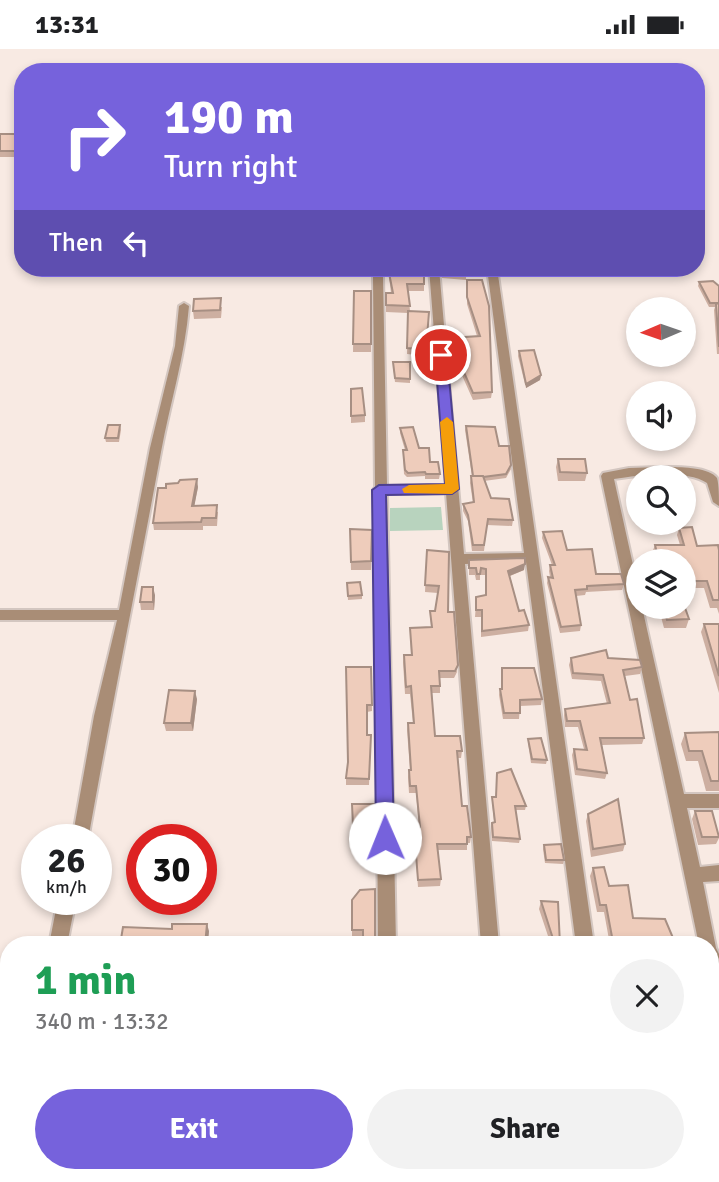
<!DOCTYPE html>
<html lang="en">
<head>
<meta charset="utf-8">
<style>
	:root { --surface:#fff; --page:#f2f2f2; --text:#202124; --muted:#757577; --accent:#7662dc }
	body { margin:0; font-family:Signika,sans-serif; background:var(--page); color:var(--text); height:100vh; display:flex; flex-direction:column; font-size:26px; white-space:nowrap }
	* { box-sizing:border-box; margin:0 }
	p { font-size:23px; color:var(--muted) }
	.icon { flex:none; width:38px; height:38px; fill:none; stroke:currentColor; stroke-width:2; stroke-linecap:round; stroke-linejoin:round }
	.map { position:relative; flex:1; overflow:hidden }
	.drawer { position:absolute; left:0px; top:887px; width:719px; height:247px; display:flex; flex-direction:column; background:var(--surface); border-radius:28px 28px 0 0; box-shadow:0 4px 10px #0003 }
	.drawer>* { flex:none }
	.hud { position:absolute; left:14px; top:14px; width:691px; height:214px; border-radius:28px; box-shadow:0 4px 10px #0003; background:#7662dc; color:#fff; overflow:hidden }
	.needle { width:46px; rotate:268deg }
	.tools { position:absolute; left:626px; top:248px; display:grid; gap:14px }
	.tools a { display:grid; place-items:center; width:70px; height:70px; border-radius:50%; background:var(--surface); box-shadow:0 4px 10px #0003; font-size:35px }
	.speed { position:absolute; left:21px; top:775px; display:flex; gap:14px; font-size:35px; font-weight:700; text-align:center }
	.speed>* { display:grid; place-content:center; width:91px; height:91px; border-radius:50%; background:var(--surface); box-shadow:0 4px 10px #0003; line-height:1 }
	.speed small { font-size:18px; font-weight:400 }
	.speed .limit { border:10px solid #d22; background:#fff; color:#111 }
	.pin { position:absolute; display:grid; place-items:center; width:60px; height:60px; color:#fff; margin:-30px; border:4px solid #fff; border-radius:50%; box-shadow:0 2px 7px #0007 }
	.me { position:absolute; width:77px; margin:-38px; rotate:359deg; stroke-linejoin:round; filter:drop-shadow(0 0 5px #0008) }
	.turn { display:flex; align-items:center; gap:24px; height:147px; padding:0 35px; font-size:32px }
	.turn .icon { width:91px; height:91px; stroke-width:2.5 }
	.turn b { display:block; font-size:49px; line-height:60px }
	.then { display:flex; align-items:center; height:66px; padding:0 35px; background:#0003; gap:14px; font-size:26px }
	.round { display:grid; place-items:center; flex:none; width:74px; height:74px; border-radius:37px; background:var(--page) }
	.overview { display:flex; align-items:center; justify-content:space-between; height:119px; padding:0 35px }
	h1 { font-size:42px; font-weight:700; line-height:52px; color:#1e9e55 }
	.primary-button { display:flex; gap:14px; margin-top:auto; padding:14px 35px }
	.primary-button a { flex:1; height:80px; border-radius:42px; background:var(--accent); color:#fff; font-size:28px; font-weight:700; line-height:80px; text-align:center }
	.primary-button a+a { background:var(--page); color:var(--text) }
	.status { display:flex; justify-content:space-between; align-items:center; height:49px; padding:0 35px; background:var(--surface); direction:ltr }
	.status svg { height:19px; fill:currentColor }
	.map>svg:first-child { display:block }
</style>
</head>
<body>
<div class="status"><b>13:31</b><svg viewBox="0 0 49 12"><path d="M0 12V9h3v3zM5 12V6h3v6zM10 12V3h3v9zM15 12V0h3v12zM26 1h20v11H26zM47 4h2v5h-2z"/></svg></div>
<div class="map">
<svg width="719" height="1133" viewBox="0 0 719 1133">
	<rect width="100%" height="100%" fill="#f8eae3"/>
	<path fill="#b8d3be" d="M 441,458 L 443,481 L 390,482 L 390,459 Z"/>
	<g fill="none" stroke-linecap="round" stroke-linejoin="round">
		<g stroke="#d3c6c0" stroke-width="4">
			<g id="minor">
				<path d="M 377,219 L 387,219 L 383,228 L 387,437 L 446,436 L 429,219 L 439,219 L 464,505 L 524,504 L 487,219 L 497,219 L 594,896 L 576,896 L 526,513 L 465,515 L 499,896 L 481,896 L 446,444 L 387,445 L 396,896 L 378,896 L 375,444 L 373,441 L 375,438 L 373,228 Z"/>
				<path d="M 184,254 L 189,257 C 185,307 170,354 161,403 C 137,533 111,661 88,791 L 72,791 L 94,667 L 117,571 L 0,571 L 0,561 L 119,561 L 150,399 L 175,297 L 179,257 Z"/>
				<path d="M 661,418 C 675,418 708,417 717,429 C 719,435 719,450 719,457 L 713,453 L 707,434 C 686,420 639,426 614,430 L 639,543 L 639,558 L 642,558 L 684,745 L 719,745 L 719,759 L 687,759 L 700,818 L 719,816 L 719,832 L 703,833 L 716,899 L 719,905 L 719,950 L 713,947 L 710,942 L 710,896 L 699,896 L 601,427 L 603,424 L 629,419 Z"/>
				<path d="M 58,850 L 76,850 L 67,896 L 49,896 Z"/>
				<path d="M 9,1112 L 9,1125 L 18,1125 L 16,1133 L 0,1133 L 2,1115 Z"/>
				<rect x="380" y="1125" width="20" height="8"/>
				<path d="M 500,1125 L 520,1125 L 521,1133 L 501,1133 Z"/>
			</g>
		</g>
		<use href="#minor" fill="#a98d76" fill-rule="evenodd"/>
	</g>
	<g fill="#cdafa1">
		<path d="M 0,85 L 23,91 L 16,108 L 0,108 Z"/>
		<path d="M 388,219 L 429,219 L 427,227 L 424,227 L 424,242 L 408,242 L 410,262 L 429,263 L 425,307 L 407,305 L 408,264 L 386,263 L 386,244 L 391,244 Z"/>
		<path d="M 441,219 L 466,219 L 466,231 L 442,229 Z"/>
		<path d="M 467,231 L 492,343 L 491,349 L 473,351 L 448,295 L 449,289 L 477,287 L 467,255 Z"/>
		<path d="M 699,233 L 719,237 L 719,305 L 717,305 L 714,261 L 715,258 L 709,258 L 698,237 Z"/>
		<path d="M 354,242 L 371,242 L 371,303 L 353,303 Z"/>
		<path d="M 222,258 L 221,269 L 194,270 L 193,262 Z"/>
		<path d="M 519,302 L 541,326 L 540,331 L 526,339 L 518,307 Z"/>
		<path d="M 410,313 L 410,334 L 395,333 L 393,317 Z"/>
		<path d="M 351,340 L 365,366 L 365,373 L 351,374 Z"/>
		<path d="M 120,376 L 121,381 L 119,393 L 106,393 L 105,389 Z"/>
		<path d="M 466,377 L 499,397 L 511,420 L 506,429 L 484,432 L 491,449 L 513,471 L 512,477 L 487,476 L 484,502 L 472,502 L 468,472 L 463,462 L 463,455 L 473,454 L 470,434 L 471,427 L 472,427 L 465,381 Z"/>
		<path d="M 400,379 L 430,413 L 440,425 L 439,430 L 425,430 L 425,427 L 407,428 L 404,425 L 403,405 L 403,401 L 405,401 L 400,384 Z"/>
		<path d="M 558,410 L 587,424 L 585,432 L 558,432 L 556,418 Z"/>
		<path d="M 198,438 L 194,457 L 218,463 L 217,477 L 203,477 L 203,481 L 154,481 L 153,474 Z"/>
		<path d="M 679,479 L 697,497 L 719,501 L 719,565 L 717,559 L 710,559 L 704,539 L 684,539 L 684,513 L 655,512 L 652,504 L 655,496 L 680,496 L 677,486 Z"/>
		<path d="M 350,480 L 372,481 L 371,521 L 351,521 Z"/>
		<path d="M 543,483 L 596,525 L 624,535 L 622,541 L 586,543 L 585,546 L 576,547 L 581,576 L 580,582 L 560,584 L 547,534 L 548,528 L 550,528 L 549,522 L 550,516 L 552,516 L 542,489 Z"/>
		<path d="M 427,501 L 448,563 L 457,623 L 454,629 L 440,629 L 440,644 L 432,644 L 435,687 L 462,702 L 461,709 L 458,709 L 462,757 L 471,788 L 470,794 L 467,794 L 467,801 L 438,801 L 441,830 L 440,837 L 418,838 L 415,799 L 406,799 L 406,779 L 419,778 L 416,744 L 409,744 L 408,728 L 409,721 L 410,721 L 407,681 L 408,674 L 413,674 L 410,645 L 405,645 L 403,613 L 404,606 L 411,606 L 410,579 L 431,578 L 430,562 L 435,562 L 438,544 L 425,543 Z"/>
		<path d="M 469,511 L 524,521 L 510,527 L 519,562 L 529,576 L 528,582 L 481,588 L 481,568 L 475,568 L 476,555 L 476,548 L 485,547 L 485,526 L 480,526 L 480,531 L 476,531 L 475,526 L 469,526 Z"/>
		<path d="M 347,534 L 362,546 L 362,550 L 348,551 Z"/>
		<path d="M 155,546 L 154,561 L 141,561 L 140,553 Z"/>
		<path d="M 662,558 L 684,558 L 689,570 L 686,579 L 664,579 L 660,564 Z"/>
		<path d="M 704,575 L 719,575 L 719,644 L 701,583 Z"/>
		<path d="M 571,609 L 608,609 L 642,618 L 640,625 L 625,627 L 630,651 L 644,689 L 642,695 L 602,696 L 607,724 L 605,730 L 575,726 L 572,706 L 574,700 L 584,700 L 578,678 L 565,678 L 564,666 L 565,660 L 607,655 L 601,632 L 572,630 L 569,616 Z"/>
		<path d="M 371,618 L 372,662 L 367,663 L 367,686 L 371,686 L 369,736 L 346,736 L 346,729 Z"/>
		<path d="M 502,619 L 542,650 L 541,656 L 520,657 L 519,670 L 503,670 L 499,646 L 500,640 L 501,640 Z"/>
		<path d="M 197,650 L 193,682 L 166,682 L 164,674 Z"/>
		<path d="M 719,683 L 719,742 L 706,742 L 698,712 L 686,712 L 681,695 L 685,684 Z"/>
		<path d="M 528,690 L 547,711 L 546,715 L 531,714 L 528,694 Z"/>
		<path d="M 497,724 L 526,757 L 525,761 L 515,761 L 520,790 L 519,794 L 492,792 L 491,777 L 492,774 L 494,773 L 492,752 L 492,748 L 496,748 Z"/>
		<path d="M 352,755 L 375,755 L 375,804 L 363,804 L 363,784 L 353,784 Z"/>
		<path d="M 695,762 L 719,785 L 719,789 L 716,795 L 698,796 L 692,770 Z"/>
		<path d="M 588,765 L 625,795 L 623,802 L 591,808 L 586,772 Z"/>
		<path d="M 544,796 L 564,811 L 563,815 L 545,814 L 543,800 Z"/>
		<path d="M 593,819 L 609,837 L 633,869 L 676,896 L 610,896 L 604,863 L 597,863 L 590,827 Z"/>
		<path d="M 375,840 L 375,894 L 363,894 L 363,887 L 352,887 L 352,851 Z"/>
		<path d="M 541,852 L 560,896 L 551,896 L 539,860 Z"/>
	</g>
	<g fill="#a78f83">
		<path d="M 21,85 L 23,91 L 16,108 L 15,102 Z"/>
		<path d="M 541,326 L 540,331 L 526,339 L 526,335 Z"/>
		<path d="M 197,430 L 198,438 L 193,464 L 192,457 Z"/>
		<path d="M 525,515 L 524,521 L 507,528 L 508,522 Z"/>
		<path d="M 153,538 L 155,546 L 154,561 L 153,553 Z"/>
		<path d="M 195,642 L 197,650 L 193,682 L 191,674 Z"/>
		<path d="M 207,875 L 209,882 L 208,896 L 205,896 Z"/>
	</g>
	<g fill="#ecb" stroke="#a78f83" stroke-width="2">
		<path d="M 0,85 L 21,85 L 15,102 L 0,102 Z"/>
		<path d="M 388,219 L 428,219 L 427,220 L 424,220 L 424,235 L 407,235 L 410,257 L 386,256 L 386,244 L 393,244 Z"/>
		<path d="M 442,219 L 466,219 L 467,224 L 443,222 Z"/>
		<path d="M 467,231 L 482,231 L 489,257 L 492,343 L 473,344 L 449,289 L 480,287 L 467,248 Z"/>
		<path d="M 713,232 L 719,237 L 719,254 L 710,254 L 699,233 Z"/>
		<path d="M 354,242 L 371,242 L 371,295 L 353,295 Z"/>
		<path d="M 221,249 L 220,261 L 193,262 L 194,250 Z"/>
		<path d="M 719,254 L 719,298 L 716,255 Z"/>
		<path d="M 408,262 L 429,263 L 426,301 L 407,299 Z"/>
		<path d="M 534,301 L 541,326 L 526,335 L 519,302 Z"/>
		<path d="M 393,313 L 410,313 L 410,330 L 395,329 Z"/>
		<path d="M 362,339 L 365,366 L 351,367 L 351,340 Z"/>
		<path d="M 108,376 L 120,376 L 118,389 L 105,389 Z"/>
		<path d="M 466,377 L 495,378 L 499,397 L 509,397 L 511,416 L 506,425 L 483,428 L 473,427 Z"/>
		<path d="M 413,378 L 419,399 L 429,399 L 430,413 L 438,413 L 440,425 L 426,425 L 425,423 L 408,424 L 405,421 L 403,401 L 407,401 L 400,379 Z"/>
		<path d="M 558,410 L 585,410 L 587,424 L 560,423 Z"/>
		<path d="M 471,427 L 483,427 L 491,449 L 509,450 L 513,471 L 488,470 L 484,496 L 473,496 L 468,466 L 463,455 L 474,453 Z"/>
		<path d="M 197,430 L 192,457 L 217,456 L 216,469 L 202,469 L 201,473 L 153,474 L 158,439 L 166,439 L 166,435 L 178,434 L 180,431 Z"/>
		<path d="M 692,478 L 697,497 L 718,496 L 719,501 L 719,551 L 713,551 L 707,532 L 684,532 L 684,513 L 649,513 L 659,512 L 655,496 L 684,496 L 679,479 Z"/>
		<path d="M 350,480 L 372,481 L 371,512 L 351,513 Z"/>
		<path d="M 562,482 L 567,501 L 592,500 L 596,525 L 621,525 L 624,535 L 587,537 L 587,540 L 575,541 L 581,576 L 561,578 L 548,528 L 553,529 L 550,516 L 555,516 L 543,483 Z"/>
		<path d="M 427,501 L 449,503 L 448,563 L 454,563 L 458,616 L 455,622 L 439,622 L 440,637 L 431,637 L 435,687 L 460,687 L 462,702 L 457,702 L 462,757 L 467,757 L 471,788 L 467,788 L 467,795 L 437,795 L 441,830 L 418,831 L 415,792 L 407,792 L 406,779 L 420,778 L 416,737 L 410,737 L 409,721 L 411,721 L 408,674 L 414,674 L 411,637 L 406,638 L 404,606 L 412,606 L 410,579 L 432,578 L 430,562 L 435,562 L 439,537 L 425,536 Z"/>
		<path d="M 525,509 L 525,515 L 508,522 L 519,562 L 524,561 L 529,576 L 482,582 L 482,561 L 476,561 L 476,548 L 486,546 L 486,520 L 481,519 L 480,525 L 477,525 L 476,519 L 469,519 L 469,511 Z"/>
		<path d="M 360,533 L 362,546 L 348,547 L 347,534 Z"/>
		<path d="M 142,538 L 153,538 L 153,553 L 140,553 Z"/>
		<path d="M 684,556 L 689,570 L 667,571 L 663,558 L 684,558 Z"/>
		<path d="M 704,575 L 719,575 L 719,627 Z"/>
		<path d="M 606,601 L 608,609 L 640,611 L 642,618 L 623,621 L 630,651 L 637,650 L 644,689 L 600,689 L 607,724 L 577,720 L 574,700 L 587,701 L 580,672 L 567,672 L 565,660 L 610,654 L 603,626 L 573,624 L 571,609 Z"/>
		<path d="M 346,618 L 371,618 L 372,656 L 367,656 L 367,686 L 371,686 L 369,730 L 346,729 L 348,713 Z"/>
		<path d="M 502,619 L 534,619 L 542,650 L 520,651 L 520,664 L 504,664 L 500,640 L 502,640 Z"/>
		<path d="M 169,641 L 195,642 L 191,674 L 164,674 Z"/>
		<path d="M 719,683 L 719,732 L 711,732 L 702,702 L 689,702 L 685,684 Z"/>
		<path d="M 541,689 L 547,711 L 532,710 L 528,690 Z"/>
		<path d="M 511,720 L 526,757 L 515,757 L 520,790 L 493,788 L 492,774 L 495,773 L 492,748 L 496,748 L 497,724 Z"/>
		<path d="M 618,750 L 625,795 L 593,800 L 588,765 Z"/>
		<path d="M 352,755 L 375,755 L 375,798 L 363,798 L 363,777 L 353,777 Z"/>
		<path d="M 695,762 L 712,762 L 719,788 L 702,788 Z"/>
		<path d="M 561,795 L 564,811 L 546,811 L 544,796 Z"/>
		<path d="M 604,818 L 609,837 L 628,836 L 633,869 L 665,870 L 676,896 L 649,896 L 648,894 L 613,893 L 606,856 L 600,856 L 593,819 Z"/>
		<path d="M 375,840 L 375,888 L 363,888 L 363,881 L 352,881 L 352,851 L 360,841 Z"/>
		<path d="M 541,852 L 558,853 L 560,896 L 555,896 Z"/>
		<path d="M 172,875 L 207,875 L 205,896 L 120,896 L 123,878 L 172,880 Z"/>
		<path d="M 509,891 L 538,892 L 539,896 L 509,896 Z"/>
		<path d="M 244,1125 L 266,1125 L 265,1133 L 244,1133 Z"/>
		<path d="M 471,1127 L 500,1127 L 503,1130 L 503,1133 L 471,1133 Z"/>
	</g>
	<path fill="#7662dc" stroke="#4d408f" stroke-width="2" d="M 441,303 L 447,306 L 459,440 L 452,445 L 386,446 L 394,789 L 392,795 L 385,797 L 378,795 L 376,789 L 372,441 L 379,436 L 445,435 L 435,306 Z"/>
	<path fill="#f59e0b" d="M 447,368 L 453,373 L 459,440 L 452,445 L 404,444 L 402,440 L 409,436 L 445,435 L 440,373 Z"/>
</svg>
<div class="tools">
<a><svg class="needle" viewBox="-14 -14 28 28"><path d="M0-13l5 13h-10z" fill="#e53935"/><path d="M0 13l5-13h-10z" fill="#757577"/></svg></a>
<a><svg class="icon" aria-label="sound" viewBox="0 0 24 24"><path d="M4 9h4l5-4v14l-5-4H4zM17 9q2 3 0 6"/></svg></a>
<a><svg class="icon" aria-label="search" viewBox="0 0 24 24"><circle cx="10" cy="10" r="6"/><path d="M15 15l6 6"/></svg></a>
<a><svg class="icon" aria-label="layers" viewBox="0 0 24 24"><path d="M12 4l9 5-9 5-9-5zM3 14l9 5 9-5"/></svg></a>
</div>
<div class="speed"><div>26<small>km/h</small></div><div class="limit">30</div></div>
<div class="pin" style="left:441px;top:306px;background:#d93025"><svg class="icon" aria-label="arrive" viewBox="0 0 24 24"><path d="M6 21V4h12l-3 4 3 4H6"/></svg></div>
<svg class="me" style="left:385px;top:789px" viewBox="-20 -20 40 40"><circle r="19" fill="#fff"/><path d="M0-13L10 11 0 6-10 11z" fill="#7662dc"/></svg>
<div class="hud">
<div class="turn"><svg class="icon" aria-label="right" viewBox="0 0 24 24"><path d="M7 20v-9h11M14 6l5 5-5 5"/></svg><div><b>190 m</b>Turn right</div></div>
<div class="then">Then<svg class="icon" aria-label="left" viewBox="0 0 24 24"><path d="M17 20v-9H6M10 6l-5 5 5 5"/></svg></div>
</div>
<section class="drawer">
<div class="overview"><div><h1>1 min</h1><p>340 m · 13:32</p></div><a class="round"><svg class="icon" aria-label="close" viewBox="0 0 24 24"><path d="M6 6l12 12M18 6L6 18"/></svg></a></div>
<div class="primary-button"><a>Exit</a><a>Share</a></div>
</section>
</div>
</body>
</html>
